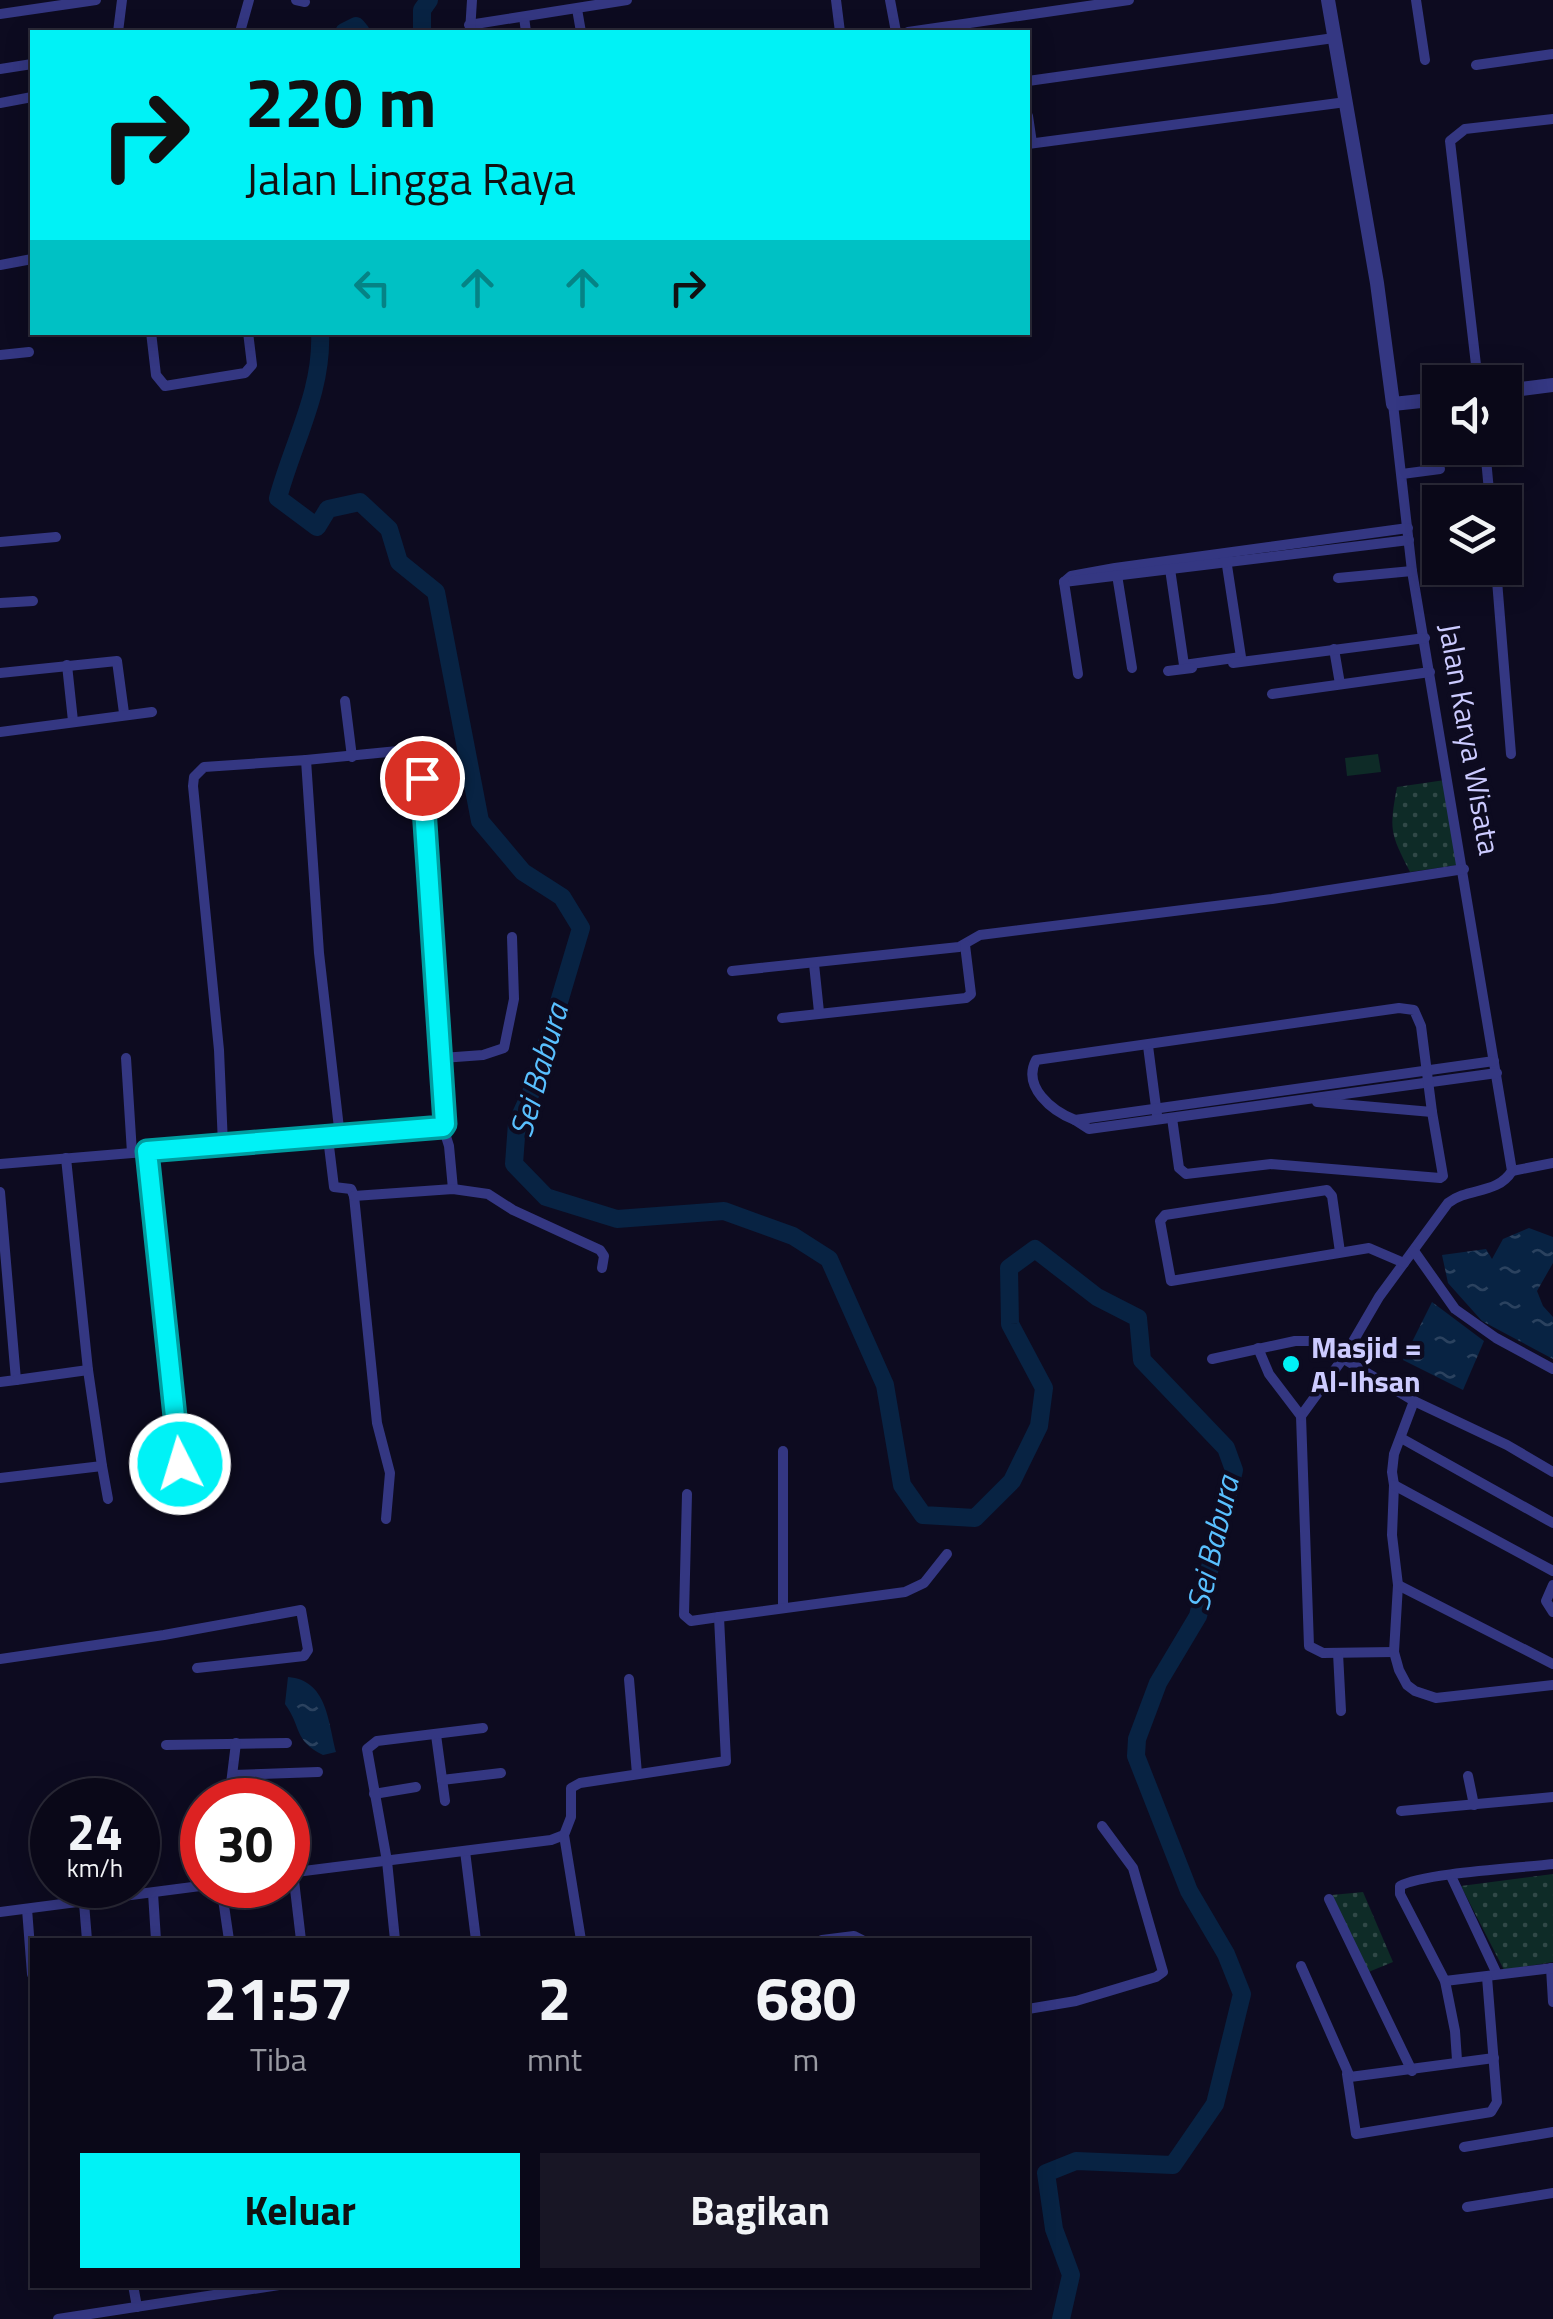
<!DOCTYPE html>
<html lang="id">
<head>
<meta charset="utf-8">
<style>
	:root { --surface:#0a0818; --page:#181625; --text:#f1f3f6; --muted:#999aa2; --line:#2a2937; --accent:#00f2f6 }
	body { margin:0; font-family:"Titillium Web",sans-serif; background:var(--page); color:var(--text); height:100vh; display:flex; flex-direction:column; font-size:38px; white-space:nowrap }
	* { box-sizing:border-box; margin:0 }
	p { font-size:32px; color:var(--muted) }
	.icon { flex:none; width:55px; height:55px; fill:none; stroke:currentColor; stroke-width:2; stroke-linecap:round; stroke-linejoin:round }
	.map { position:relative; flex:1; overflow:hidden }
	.details { position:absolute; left:30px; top:1938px; width:1000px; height:350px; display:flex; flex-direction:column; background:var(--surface); border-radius:0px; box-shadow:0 5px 25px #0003,0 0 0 2px var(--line) }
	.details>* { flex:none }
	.hud { position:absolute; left:30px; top:30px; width:1000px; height:305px; border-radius:0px; box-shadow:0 5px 25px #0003,0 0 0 2px var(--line); background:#00f2f6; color:#111; overflow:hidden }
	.controls { position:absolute; left:1422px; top:365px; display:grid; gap:20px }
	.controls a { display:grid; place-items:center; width:100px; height:100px; border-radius:0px; background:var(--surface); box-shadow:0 5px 25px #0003,0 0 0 2px var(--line); font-size:50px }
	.speed { position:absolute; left:30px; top:1778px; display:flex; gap:20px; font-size:50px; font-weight:700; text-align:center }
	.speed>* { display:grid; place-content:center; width:130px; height:130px; border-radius:50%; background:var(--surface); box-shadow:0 5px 25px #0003,0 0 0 2px var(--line); line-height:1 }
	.speed small { font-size:25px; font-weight:400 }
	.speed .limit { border:15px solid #d22; background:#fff; color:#111 }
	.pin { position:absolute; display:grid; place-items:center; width:85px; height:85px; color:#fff; margin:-42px; border:5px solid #fff; border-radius:50%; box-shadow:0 2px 10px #0007 }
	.me { position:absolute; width:110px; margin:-55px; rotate:355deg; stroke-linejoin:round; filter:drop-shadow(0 0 8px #0008) }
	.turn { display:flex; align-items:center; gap:35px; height:210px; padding:0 50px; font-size:45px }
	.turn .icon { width:130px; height:130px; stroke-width:2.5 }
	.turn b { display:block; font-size:70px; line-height:85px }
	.lanes { display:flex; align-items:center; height:95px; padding:0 50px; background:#0003; justify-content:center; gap:50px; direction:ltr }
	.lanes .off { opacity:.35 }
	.eta { display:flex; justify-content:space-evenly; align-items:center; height:170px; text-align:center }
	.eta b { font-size:60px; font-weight:700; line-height:70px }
	.button { display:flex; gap:20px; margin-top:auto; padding:20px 50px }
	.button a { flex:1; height:115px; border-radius:0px; background:var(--accent); color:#111; font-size:40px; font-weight:700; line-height:115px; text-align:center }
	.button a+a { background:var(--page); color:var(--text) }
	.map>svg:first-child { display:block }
</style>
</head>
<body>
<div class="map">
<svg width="1553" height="2319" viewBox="0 0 1553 2319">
	<defs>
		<pattern id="grass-dots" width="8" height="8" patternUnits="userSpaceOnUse" patternTransform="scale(2.5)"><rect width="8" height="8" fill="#0e2b27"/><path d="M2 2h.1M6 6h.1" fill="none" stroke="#304847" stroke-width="1.8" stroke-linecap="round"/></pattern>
		<pattern id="water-ripples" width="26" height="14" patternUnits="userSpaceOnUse" patternTransform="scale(2.5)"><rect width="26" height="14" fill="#082343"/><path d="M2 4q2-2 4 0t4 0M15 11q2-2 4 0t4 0" fill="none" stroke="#2b425f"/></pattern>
	</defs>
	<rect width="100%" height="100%" fill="#0d0b20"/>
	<g fill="url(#grass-dots)">
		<path d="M 1445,780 L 1458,865 L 1410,872 C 1390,833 1389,830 1397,787 Z"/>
		<path d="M 1553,1874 L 1553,1962 L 1504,1970 L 1461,1886 Z"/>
		<path d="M 1363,1892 L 1393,1962 L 1366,1973 L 1332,1895 Z"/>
	</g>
	<path fill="#0e2b27" d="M 1378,754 L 1381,772 L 1347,776 L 1345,758 Z"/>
	<g fill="url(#water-ripples)">
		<path d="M 1529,1228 L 1553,1237 L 1553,1263 L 1537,1291 L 1543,1306 L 1553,1317 L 1553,1359 L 1482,1321 L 1448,1283 L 1442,1255 L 1486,1249 L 1492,1259 L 1503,1239 Z"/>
		<path d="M 1432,1302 L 1484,1341 L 1463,1390 L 1403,1360 Z"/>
		<path d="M 288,1677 C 327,1680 328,1721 336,1752 L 323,1755 C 293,1740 302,1727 285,1704 Z"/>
	</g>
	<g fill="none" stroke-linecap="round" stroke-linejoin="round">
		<g stroke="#082343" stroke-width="18">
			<path d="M 344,32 L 356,26 L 361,32"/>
			<path d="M 422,32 L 422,10 L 429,0"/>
			<path d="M 320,332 C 323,391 293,442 278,498 L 317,527 L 328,509 L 360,502 L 389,529 L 399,562 L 436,592 L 480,821 L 523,872 L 562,897 L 581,928 L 534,1086 L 517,1123 L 514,1164 L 546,1197 L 617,1219 L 724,1211 L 793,1236 L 829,1259 L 885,1385 L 902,1485 L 923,1515 L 975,1518 L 1012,1481 L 1039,1426 L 1044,1388 L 1010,1324 L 1009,1268 L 1035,1249 L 1097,1297 L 1138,1318 L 1142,1360 L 1226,1448 L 1234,1470 L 1198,1616 L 1158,1683 L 1137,1739 L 1136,1756 L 1189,1891 L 1226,1954 L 1242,1994 L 1215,2104 L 1173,2165 L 1076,2161 L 1046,2173 L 1054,2229 L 1071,2275 L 1061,2319"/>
		</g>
		<g stroke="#343782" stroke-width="10">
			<path d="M 296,0 L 305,2"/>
			<path d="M 836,0 L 840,32"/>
			<path d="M 890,0 L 896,32"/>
			<path d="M 1416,0 L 1425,60"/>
			<path d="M 577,9 L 581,32"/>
			<path d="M 0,14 L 96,0"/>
			<path d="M 524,17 L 526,32"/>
			<path d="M 469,25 L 627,0"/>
			<path d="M 118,32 L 122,0"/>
			<path d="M 240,32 L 249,0"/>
			<path d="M 470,32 L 472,0"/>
			<path d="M 908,32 L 1129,0"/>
			<path d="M 1476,65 L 1553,54"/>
			<path d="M 0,69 L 32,64"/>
			<path d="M 1028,81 L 1334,38"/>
			<path d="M 0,103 L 32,97"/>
			<path d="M 1028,116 L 1032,143"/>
			<path d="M 1028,144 L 1346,102"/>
			<path d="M 0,265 L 32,259"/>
			<path d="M 151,332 L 156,375 L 165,386 L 245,373 L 252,365 L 248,332"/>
			<path d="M 0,355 L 29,352"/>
			<path d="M 1478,382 L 1450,141 L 1465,129 L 1553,119"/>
			<path d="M 1393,404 L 1412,571 L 1512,1171 C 1497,1195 1468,1187 1448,1203 L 1379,1297 L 1344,1357 L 1301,1416 L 1309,1646 L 1323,1653 L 1394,1652"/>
			<path d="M 1485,448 L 1490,502"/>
			<path d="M 1402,474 L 1440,469"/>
			<path d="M 0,542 L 56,537"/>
			<path d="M 1496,568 L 1511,754"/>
			<path d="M 1170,569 L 1184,665 L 1241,657 L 1226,559"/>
			<path d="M 1117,575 L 1132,668"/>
			<path d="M 1338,578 L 1412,571"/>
			<path d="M 1064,582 L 1071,576 L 1115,568 L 1408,528"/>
			<path d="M 1064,582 L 1409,540"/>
			<path d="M 1064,582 L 1078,674"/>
			<path d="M 0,603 L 33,601"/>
			<path d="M 1334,649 L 1340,684"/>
			<path d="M 1233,663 L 1425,638"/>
			<path d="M 67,665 L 73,721"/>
			<path d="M 1168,671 L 1192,668"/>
			<path d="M 0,673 L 117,661 L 124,713"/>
			<path d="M 1272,694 L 1430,672"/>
			<path d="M 345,701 L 352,757"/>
			<path d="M 0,732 L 152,712"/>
			<path d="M 306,760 L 398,751 L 414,754 L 419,763 L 429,858 L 446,1098 L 446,1119 L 443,1127 L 449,1146 L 453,1189"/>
			<path d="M 814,964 L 819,1012"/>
			<path d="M 732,971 L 959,947 L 980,935 L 1272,899 L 1464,869"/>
			<path d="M 782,1018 L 966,998 L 971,994 L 965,945"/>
			<path d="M 1148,1046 L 1157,1115"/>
			<path d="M 126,1058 L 132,1153"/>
			<path d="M 442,1058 L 483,1055 L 504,1048 L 514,999 L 512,937"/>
			<path d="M 1494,1061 L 1075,1120 L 1089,1129 L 1497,1073"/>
			<path d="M 1172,1118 L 1179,1168 L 1186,1174 L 1271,1164 L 1440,1178 L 1443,1176 L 1432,1112"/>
			<path d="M 1075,1120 C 1052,1111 1022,1087 1036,1060 L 1399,1008 L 1414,1010 L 1421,1026 L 1432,1112 L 1317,1102"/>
			<path d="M 328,1138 L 334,1187 L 351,1189 L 354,1196"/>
			<path d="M 223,1145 L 219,1050 L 193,786 L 194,777 L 204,767 L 306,760 L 319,953 L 340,1137"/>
			<path d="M 147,1151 L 180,1464"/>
			<path d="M 0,1164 L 443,1127"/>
			<path d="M 1512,1171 L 1553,1163"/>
			<path d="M 0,1192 L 16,1380 L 0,1382"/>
			<path d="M 354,1196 L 377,1423 L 390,1473 L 386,1519"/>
			<path d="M 354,1196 L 453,1189 L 488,1194 L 513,1210 L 600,1250 L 604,1256 L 602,1268"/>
			<path d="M 1414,1251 L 1455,1309 L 1496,1338 L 1553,1369"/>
			<path d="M 1340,1252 L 1332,1196 L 1327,1190 L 1165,1215 L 1160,1221 L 1171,1281 L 1369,1248 L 1404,1263"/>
			<path d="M 1258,1348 L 1269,1374 L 1301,1416"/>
			<path d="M 1212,1359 L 1295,1341 L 1314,1341 L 1414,1401 L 1507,1445 L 1553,1472"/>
			<path d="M 16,1380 L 88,1370"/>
			<path d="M 1414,1401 L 1394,1454 L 1392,1472 L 1394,1485 L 1392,1535 L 1398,1585 L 1394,1652 L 1399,1670 L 1407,1685 L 1415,1691 L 1436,1698 L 1553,1685"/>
			<path d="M 1401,1438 L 1553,1523"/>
			<path d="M 783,1451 L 783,1608"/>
			<path d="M 102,1466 L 108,1499"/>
			<path d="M 0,1478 L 102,1466 L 88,1370 L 66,1158"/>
			<path d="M 1394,1485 L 1553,1571"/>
			<path d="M 687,1494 L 684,1615 L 691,1621 L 719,1617"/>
			<path d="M 1398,1585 L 1553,1664"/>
			<path d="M 1553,1585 L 1546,1601 L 1553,1612"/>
			<path d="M 1338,1653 L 1341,1711"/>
			<path d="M 0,1659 L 164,1635 L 301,1610 L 308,1650 L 304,1656 L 197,1668"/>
			<path d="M 629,1679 L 637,1774"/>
			<path d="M 436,1735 L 445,1801"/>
			<path d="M 166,1745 L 287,1743"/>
			<path d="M 233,1775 L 318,1772"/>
			<path d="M 1468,1776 L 1474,1805"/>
			<path d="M 442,1780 L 501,1773"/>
			<path d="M 374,1794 L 416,1787"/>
			<path d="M 229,1800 L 236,1743"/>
			<path d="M 1401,1811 L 1553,1797"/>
			<path d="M 465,1851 L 476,1940"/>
			<path d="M 293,1872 L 301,1940"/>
			<path d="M 288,1873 L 551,1840 L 564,1835"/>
			<path d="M 1451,1876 L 1497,1974"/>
			<path d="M 221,1885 L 229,1940"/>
			<path d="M 153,1893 L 156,1940"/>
			<path d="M 1329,1899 L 1412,2071"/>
			<path d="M 84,1903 L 87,1940"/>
			<path d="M 27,1909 L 32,1974"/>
			<path d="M 0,1912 L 208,1885"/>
			<path d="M 395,1940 L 387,1861 L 367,1749 L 377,1741 L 483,1728"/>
			<path d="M 581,1940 L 564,1835 L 571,1817 L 571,1788 L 580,1783 L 726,1761 L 719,1617 L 905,1592 L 924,1583 L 947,1554"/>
			<path d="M 822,1940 L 854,1936 L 862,1940"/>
			<path d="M 1301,1966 L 1350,2077 L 1494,2058"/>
			<path d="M 1551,1968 L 1553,2002"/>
			<path d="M 1445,1981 L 1553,1968"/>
			<path d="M 1028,2009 L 1076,2001 L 1156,1977 L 1163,1972 L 1133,1868 L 1102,1826"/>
			<path d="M 1457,2060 L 1455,2031 L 1445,1981 L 1400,1894 L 1400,1886 C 1423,1873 1521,1868 1553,1864"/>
			<path d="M 1347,2074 L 1356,2134 L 1491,2112 L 1497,2102 L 1487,1977"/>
			<path d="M 1464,2147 L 1553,2132"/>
			<path d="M 1467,2207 L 1553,2193"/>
			<path d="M 133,2285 L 137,2307"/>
			<path d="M 58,2319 L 279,2285"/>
		</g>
		<g stroke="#343782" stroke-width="14">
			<path d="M 1328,0 L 1377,283 L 1393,404 L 1440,399"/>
			<path d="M 1505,391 L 1553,385"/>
		</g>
	</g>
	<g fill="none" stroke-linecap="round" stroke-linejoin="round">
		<g stroke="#009da0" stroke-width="25">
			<path id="route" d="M 180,1464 L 147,1151 L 443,1127 L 445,1124 L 422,778"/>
		</g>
		<use href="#route" stroke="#00f2f6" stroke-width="18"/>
	</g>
	<circle fill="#00f2f6" stroke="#0d0b20" stroke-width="4" cx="1291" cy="1364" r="10"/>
	<g text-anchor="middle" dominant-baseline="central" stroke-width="9" stroke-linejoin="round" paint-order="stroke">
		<g font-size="30" fill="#cccbff" stroke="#0d0b20">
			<text transform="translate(1470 739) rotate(80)">Jalan Karya Wisata</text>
		</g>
		<g font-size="30" font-weight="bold" fill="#cccbff" stroke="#0d0b20" text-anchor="start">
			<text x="1311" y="1347">Masjid =<tspan x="1311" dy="34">Al-Ihsan</tspan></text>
		</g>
		<g font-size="32" font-style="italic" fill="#59c0ff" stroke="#0d0b20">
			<text transform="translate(538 1070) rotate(-74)">Sei Babura</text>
			<text transform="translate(1212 1543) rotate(-77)">Sei Babura</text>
		</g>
	</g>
</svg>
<div class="controls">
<a><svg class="icon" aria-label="sound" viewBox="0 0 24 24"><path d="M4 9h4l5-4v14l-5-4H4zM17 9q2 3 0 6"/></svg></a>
<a><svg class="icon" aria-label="layers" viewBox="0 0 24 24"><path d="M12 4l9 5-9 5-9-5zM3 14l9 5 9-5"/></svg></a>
</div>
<div class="speed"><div>24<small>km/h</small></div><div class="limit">30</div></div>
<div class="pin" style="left:422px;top:778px;background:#d93025"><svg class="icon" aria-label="arrive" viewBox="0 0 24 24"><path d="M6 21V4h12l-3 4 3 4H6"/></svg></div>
<svg class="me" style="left:180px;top:1464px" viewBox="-20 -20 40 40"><circle r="17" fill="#00f2f6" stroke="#fff" stroke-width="3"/><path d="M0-11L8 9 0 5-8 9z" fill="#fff"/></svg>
<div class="hud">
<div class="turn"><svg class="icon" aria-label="right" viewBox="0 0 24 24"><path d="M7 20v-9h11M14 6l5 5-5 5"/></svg><div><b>220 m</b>Jalan Lingga Raya</div></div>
<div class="lanes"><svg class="icon off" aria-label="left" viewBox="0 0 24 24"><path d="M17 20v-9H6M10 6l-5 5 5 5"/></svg><svg class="icon off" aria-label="ahead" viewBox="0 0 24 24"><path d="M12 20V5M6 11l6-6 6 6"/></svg><svg class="icon off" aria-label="ahead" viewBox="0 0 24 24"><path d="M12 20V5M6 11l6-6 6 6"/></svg><svg class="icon" aria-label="right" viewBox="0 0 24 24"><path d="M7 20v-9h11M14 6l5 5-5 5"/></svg></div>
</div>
<section class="details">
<div class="eta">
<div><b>21:57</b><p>Tiba</p></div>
<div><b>2</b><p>mnt</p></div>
<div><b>680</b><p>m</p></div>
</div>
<div class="button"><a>Keluar</a><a>Bagikan</a></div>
</section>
</div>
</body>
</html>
